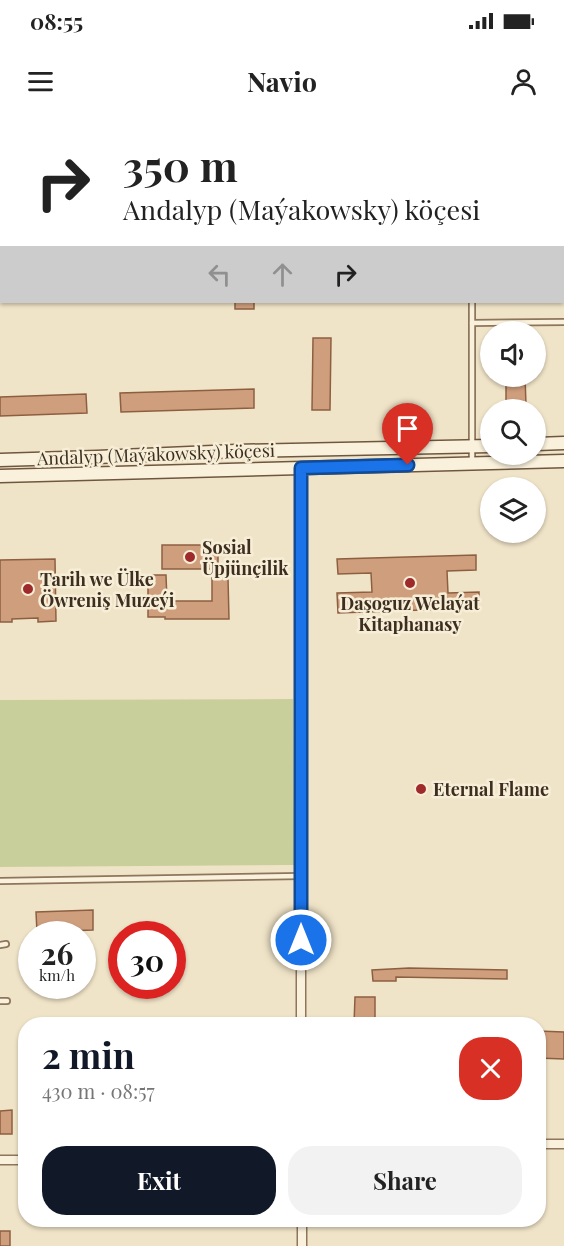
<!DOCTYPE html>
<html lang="en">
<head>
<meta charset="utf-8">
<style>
	:root { --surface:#fff; --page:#f2f2f2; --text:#222; --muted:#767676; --accent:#111827 }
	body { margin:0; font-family:"Playfair Display",serif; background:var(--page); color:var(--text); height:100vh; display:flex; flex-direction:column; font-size:22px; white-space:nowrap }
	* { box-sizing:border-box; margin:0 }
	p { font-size:20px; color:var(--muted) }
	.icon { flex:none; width:33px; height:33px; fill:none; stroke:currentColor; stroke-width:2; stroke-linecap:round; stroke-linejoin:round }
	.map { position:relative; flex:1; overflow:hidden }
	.sheet { position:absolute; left:18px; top:897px; width:528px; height:210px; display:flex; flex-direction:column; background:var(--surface); border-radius:24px; box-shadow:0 2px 4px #0004 }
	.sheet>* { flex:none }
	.guide { position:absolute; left:0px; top:0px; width:564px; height:183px; box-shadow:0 2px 4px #0004; background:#fff; color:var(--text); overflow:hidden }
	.buttons { position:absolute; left:480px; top:201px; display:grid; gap:12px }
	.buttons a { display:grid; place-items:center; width:66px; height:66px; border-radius:50%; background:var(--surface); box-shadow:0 2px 4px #0004; font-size:30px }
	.speed { position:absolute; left:18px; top:801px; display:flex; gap:12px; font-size:30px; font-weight:700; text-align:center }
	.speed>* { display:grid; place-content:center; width:78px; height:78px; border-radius:50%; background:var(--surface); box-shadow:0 2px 4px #0004; line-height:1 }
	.speed small { font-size:15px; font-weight:400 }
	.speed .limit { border:9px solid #d22; background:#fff; color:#111 }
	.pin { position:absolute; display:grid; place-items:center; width:51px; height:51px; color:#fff; margin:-62px -26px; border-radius:50% 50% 50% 0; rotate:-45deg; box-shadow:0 0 6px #0007 }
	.pin .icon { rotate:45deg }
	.me { position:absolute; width:66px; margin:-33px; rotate:0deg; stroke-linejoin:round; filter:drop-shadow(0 0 4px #0008) }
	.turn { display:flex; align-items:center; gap:21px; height:126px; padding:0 24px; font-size:27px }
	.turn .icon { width:78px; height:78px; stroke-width:2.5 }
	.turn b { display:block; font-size:42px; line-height:51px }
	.lanes { display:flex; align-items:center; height:57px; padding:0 24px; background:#0003; justify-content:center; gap:30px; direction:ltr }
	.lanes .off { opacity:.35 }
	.round { display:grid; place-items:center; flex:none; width:63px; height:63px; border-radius:24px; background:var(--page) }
	.headline { display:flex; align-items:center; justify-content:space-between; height:102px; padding:0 24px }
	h1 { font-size:36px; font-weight:700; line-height:45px; color:var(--accent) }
	.cta { display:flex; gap:12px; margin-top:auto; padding:12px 24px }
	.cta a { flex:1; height:69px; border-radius:24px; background:var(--accent); color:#fff; font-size:24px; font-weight:700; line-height:69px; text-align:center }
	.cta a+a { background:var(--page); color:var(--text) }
	.status { display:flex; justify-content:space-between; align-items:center; height:42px; padding:0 30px; background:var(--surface); direction:ltr }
	.status svg { height:16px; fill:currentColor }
	header { display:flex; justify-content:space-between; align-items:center; height:78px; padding:0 24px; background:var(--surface); font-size:27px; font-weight:700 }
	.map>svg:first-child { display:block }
</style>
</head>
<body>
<div class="status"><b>08:55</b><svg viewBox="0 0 49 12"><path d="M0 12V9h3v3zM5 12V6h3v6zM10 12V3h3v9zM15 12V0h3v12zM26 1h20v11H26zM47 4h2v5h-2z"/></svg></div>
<header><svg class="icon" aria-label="menu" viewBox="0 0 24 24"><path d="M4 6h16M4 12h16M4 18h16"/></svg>Navio<svg class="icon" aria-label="person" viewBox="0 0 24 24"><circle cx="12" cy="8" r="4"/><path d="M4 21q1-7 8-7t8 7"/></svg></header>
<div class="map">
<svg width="564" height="1126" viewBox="0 0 564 1126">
	<rect width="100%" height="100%" fill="#f0e4c8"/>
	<path fill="#c9cf9b" d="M 293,579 L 294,745 L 0,747 L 0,580 Z"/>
	<g fill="#cf9f7d" stroke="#8d5f41" stroke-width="1.5">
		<rect x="235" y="182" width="19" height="7"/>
		<path d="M 313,218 L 331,218 L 330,290 L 312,290 Z"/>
		<path d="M 506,256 L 525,256 L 526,285 L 506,286 Z"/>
		<path d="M 254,269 L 254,288 L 121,292 L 120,273 Z"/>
		<path d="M 86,274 L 87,293 L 0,296 L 0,277 Z"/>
		<rect x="162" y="425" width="56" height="24"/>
		<path d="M 476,435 L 476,450 L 447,451 L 448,473 L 479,472 L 479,488 L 338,493 L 337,473 L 372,472 L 371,453 L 338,454 L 337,439 Z"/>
		<path d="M 55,439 L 56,501 L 38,502 L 38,498 L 12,499 L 12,502 L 0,502 L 0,440 Z"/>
		<path d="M 148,455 L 166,455 L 167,481 L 212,481 L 212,458 L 228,458 L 229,499 L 165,499 L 165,497 L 148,497 Z"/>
		<path d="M 93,790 L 93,810 L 37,812 L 36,792 Z"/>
		<path d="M 409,848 L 507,850 L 507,859 L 396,857 L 396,861 L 373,861 L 372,850 Z"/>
		<path d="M 355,877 L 375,877 L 375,904 L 354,904 Z"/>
		<path d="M 538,911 L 564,912 L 564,939 L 538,938 Z"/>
		<path d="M 12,990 L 12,1014 L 0,1014 L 0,991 Z"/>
		<rect x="0" y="1111" width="10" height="15"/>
	</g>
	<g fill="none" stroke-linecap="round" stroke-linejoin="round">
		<g stroke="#8d765c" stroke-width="8">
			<g id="lane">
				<path d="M 471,0 L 471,2"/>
				<path d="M 472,182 L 472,343"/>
				<path d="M 472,203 L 564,202"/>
				<path d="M 0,761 L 301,756"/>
				<path d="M 0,825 L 6,824"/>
				<path d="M 0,881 L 7,881"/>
			</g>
		</g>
		<g stroke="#8d765c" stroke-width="11">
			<g id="street">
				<path d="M 301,348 L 301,904"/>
				<path d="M 538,1024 L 564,1024"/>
				<path d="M 0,1040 L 26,1040"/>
				<path d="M 302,1100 L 302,1126"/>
			</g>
		</g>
		<g stroke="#6f573f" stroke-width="15">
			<g id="secondary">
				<path d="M 536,324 L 564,323"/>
				<path d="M 0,340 L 97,337 L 236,331 L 490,326"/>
				<path d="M 0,356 L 564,341"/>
			</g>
		</g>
		<use href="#lane" stroke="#faf1dc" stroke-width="4.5"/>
		<use href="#street" stroke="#faf1dc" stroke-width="8"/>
		<use href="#secondary" stroke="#faf1dc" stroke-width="12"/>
	</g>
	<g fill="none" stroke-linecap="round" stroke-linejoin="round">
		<g stroke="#114b97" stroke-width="15">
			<path id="route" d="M 301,820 L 301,348 L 408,345"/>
		</g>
		<use href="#route" stroke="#1a73e8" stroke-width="10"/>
	</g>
	<g fill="#9e2a2b" stroke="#f7eed8" stroke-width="2">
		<circle cx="190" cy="437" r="6"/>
		<circle cx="410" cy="463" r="6"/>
		<circle cx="28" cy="469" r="6"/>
		<circle cx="421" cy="669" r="6"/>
	</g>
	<g text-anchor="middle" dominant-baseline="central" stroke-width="5" stroke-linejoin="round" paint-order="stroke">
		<g font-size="18" fill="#3d2e20" stroke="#f7eed8">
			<text transform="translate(156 334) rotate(-2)">Andalyp (Maýakowsky) köçesi</text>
		</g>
		<g font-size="18" font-weight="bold" fill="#3d2e20" stroke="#f7eed8" text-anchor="start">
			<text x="202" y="427">Sosial<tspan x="202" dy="21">Üpjünçilik</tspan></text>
			<text x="40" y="459">Tarih we Ülke<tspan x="40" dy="21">Öwreniş Muzeýi</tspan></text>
			<text x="410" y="483" text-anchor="middle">Daşoguz Welaýat<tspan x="410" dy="21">Kitaphanasy</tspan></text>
			<text x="433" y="669">Eternal Flame</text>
		</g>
	</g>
</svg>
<div class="buttons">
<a><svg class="icon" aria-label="sound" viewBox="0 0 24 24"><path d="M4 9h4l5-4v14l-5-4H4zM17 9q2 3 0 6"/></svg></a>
<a><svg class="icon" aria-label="search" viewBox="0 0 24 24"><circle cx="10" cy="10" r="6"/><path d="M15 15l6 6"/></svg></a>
<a><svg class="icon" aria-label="layers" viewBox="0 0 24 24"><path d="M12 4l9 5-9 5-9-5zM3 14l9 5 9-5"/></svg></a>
</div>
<div class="speed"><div>26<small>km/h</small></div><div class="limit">30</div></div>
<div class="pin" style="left:408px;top:345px;background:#d93025"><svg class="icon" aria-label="arrive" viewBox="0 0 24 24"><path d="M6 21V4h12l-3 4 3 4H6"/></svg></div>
<svg class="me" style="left:301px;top:820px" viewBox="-20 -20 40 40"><circle r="17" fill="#1a73e8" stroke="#fff" stroke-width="3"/><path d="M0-11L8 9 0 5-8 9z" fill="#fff"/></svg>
<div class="guide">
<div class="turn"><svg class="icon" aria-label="right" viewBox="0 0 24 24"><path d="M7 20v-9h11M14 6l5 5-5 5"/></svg><div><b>350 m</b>Andalyp (Maýakowsky) köçesi</div></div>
<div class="lanes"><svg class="icon off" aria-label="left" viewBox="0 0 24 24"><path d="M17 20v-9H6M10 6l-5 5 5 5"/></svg><svg class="icon off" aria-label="ahead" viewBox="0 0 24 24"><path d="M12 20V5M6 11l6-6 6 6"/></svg><svg class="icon" aria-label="right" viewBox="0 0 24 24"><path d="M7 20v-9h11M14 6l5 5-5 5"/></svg></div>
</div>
<section class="sheet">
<div class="headline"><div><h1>2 min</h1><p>430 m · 08:57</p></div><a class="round" style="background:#d93025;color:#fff"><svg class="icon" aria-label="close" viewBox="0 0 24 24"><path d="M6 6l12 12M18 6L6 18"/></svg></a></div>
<div class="cta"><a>Exit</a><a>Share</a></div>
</section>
</div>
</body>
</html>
